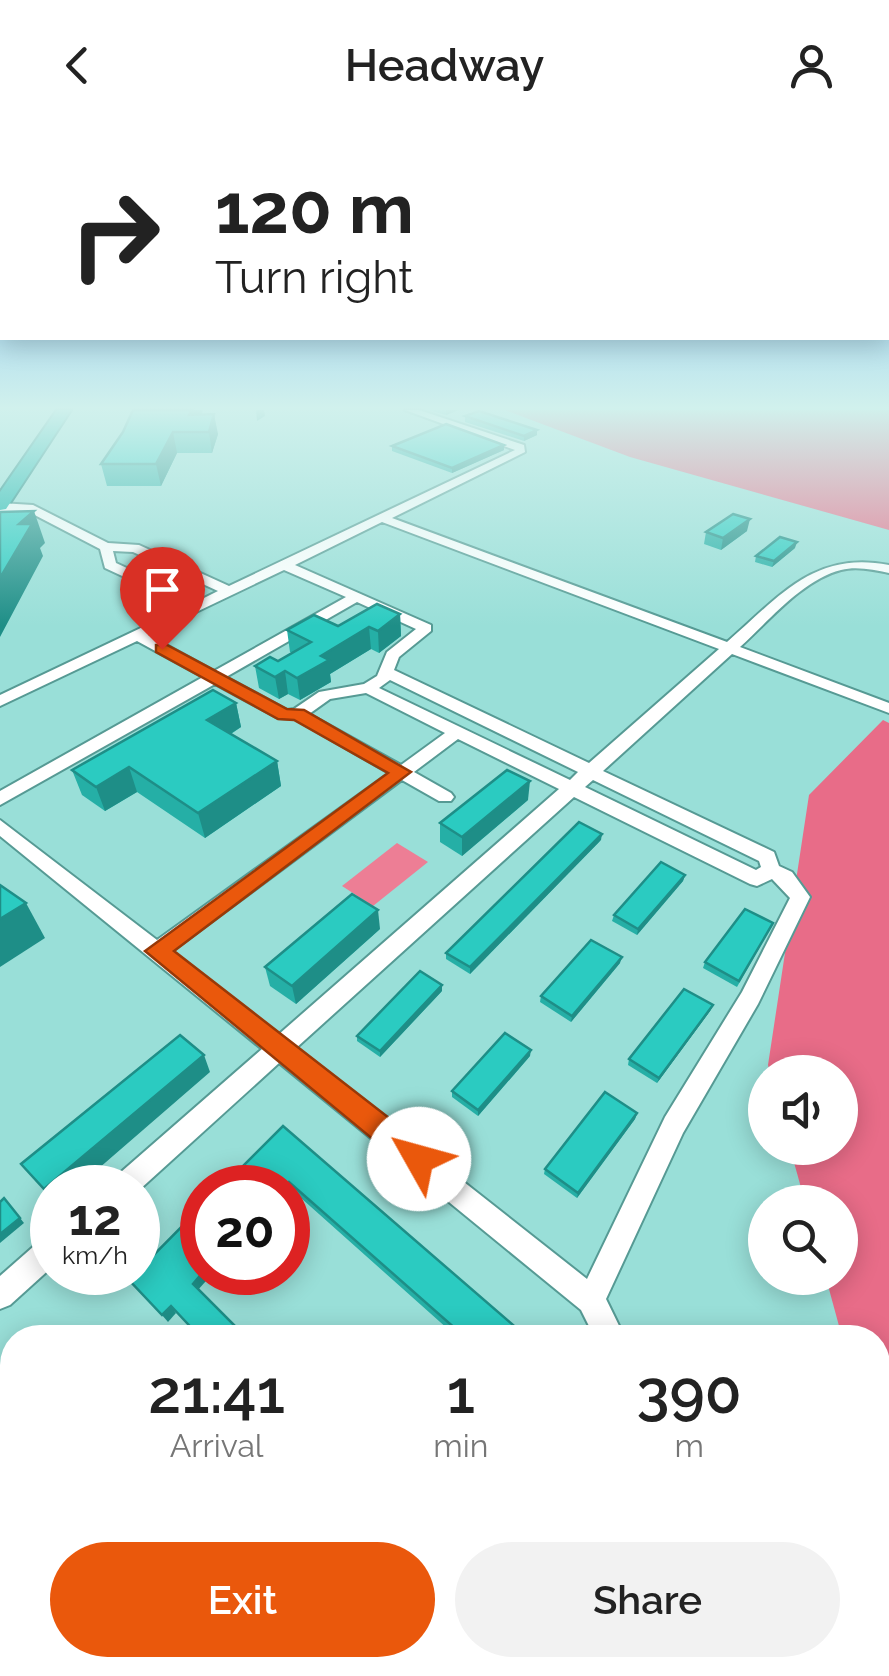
<!DOCTYPE html>
<html lang="en">
<head>
<meta charset="utf-8">
<style>
	:root { --surface:#fff; --page:#f2f2f2; --text:#222; --muted:#767676; --accent:#ea580c }
	body { margin:0; font-family:Raleway,sans-serif; background:var(--page); color:var(--text); height:100vh; display:flex; flex-direction:column; font-size:38px; white-space:nowrap }
	* { box-sizing:border-box; margin:0 }
	p { font-size:32px; color:var(--muted) }
	.icon { flex:none; width:55px; height:55px; fill:none; stroke:currentColor; stroke-width:2; stroke-linecap:round; stroke-linejoin:round }
	.map { position:relative; flex:1; overflow:hidden }
	.panel { position:absolute; left:0px; top:1195px; width:890px; height:352px; display:flex; flex-direction:column; background:var(--surface); border-radius:40px 40px 0 0; box-shadow:0 5px 25px #0003 }
	.panel>* { flex:none }
	.top-card { position:absolute; left:0px; top:0px; width:890px; height:210px; box-shadow:0 5px 25px #0003; background:#fff; color:var(--text); overflow:hidden }
	.controls { position:absolute; left:748px; top:925px; display:grid; gap:20px }
	.controls a { display:grid; place-items:center; width:110px; height:110px; border-radius:50%; background:var(--surface); box-shadow:0 5px 25px #0003; font-size:50px }
	.speed { position:absolute; left:30px; top:1035px; display:flex; gap:20px; font-size:50px; font-weight:700; text-align:center }
	.speed>* { display:grid; place-content:center; width:130px; height:130px; border-radius:50%; background:var(--surface); box-shadow:0 5px 25px #0003; line-height:1 }
	.speed small { font-size:25px; font-weight:400 }
	.speed .limit { border:15px solid #d22; background:#fff; color:#111 }
	.pin { position:absolute; display:grid; place-items:center; width:85px; height:85px; color:#fff; margin:-102px -42px; border-radius:50% 50% 50% 0; rotate:-45deg; box-shadow:0 0 10px #0007 }
	.pin .icon { rotate:45deg }
	.me { position:absolute; width:110px; margin:-55px; rotate:308deg; stroke-linejoin:round; filter:drop-shadow(0 0 8px #0008) }
	.turn { display:flex; align-items:center; gap:35px; height:210px; padding:0 50px; font-size:45px }
	.turn .icon { width:130px; height:130px; stroke-width:2.5 }
	.turn b { display:block; font-size:70px; line-height:85px }
	.eta { display:flex; justify-content:space-evenly; align-items:center; height:170px; text-align:center }
	.eta b { font-size:60px; font-weight:600; line-height:70px }
	.action { display:flex; gap:20px; margin-top:auto; padding:20px 50px }
	.action a { flex:1; height:115px; border-radius:60px; background:var(--accent); color:#fff; font-size:40px; font-weight:600; line-height:115px; text-align:center }
	.action a+a { background:var(--page); color:var(--text) }
	header { display:flex; justify-content:space-between; align-items:center; height:130px; padding:0 50px; background:var(--surface); font-size:45px; font-weight:600 }
	.map>svg:first-child { display:block }
</style>
</head>
<body>
<header><svg class="icon" aria-label="back" viewBox="0 0 24 24"><path d="M15 5l-7 7 7 7"/></svg>Headway<svg class="icon" aria-label="person" viewBox="0 0 24 24"><circle cx="12" cy="8" r="4"/><path d="M4 21q1-7 8-7t8 7"/></svg></header>
<div class="map">
<svg width="889" height="1546" viewBox="0 0 889 1546">
	<rect width="100%" height="100%" fill="#99dfd8"/>
	<path fill="#ed7e95" d="M 397,713 L 428,732 L 373,776 L 342,756 Z"/>
	<g fill="#e86c88">
		<path d="M 505,280 L 889,280 L 889,400 L 630,327 Z"/>
		<path d="M 883,590 L 889,593 L 889,1379 L 878,1337 L 878,1208 L 842,1207 L 826,1148 L 840,1148 L 840,1072 L 805,1072 L 790,1018 L 840,1018 L 840,942 L 770,942 L 768,935 L 809,665 Z"/>
	</g>
	<g fill="none" stroke-linecap="round" stroke-linejoin="round">
		<g stroke="#569a94" stroke-width="4">
			<g id="minor">
				<path d="M 405,280 L 419,280 L 524,315 L 525,322 L 392,388 L 727,512 C 779,467 814,420 889,435 L 889,443 C 874,440 857,436 841,440 C 802,450 769,491 740,517 L 889,573 L 889,583 L 732,524 L 603,641 L 774,722 L 779,736 L 792,742 L 810,767 L 758,874 L 683,1003 L 606,1169 L 625,1208 L 595,1208 L 581,1180 L 279,933 L 138,1061 L 138,1058 L 109,1058 L 113,1049 L 262,919 L 0,706 L 0,690 L 157,810 L 389,643 L 295,589 L 278,588 L 215,554 L 0,675 L 0,661 L 203,547 L 137,511 L 0,576 L 0,565 L 187,476 L 105,438 L 100,419 L 27,381 L 0,381 L 0,373 L 33,375 L 108,413 L 139,415 L 229,456 L 515,320 ZM 382,392 L 719,519 L 589,633 L 394,540 L 399,527 L 431,501 L 431,495 L 295,435 ZM 113,421 L 133,422 L 218,461 L 198,471 L 116,433 ZM 284,440 L 346,467 L 214,541 L 148,505 ZM 357,472 L 416,499 L 387,522 L 377,546 L 364,554 L 319,562 L 294,579 L 287,580 L 226,547 ZM 390,550 L 578,642 L 570,650 L 379,558 ZM 366,563 L 445,603 L 401,635 L 309,584 L 330,569 ZM 458,609 L 559,659 L 278,905 L 171,822 L 402,650 L 439,671 L 451,671 L 454,667 L 451,663 L 414,642 ZM 593,650 L 759,731 L 761,737 L 756,740 L 585,657 ZM 574,667 L 750,754 L 757,756 L 772,749 L 790,768 L 742,862 L 665,987 L 587,1149 L 295,919 Z"/>
				<path d="M 52,1105 L 52,1137 L 10,1175 L 0,1179 L 0,1146 L 42,1109 Z"/>
				<path d="M 765,1535 L 802,1535 L 806,1546 L 770,1546 Z"/>
			</g>
		</g>
		<g stroke="#0d7f79" stroke-width="4">
			<path id="highway" d="M 57,280 L 71,280 L 6,379 L 0,380 L 0,362 Z"/>
		</g>
		<use href="#minor" fill="#fff" fill-rule="evenodd"/>
		<use href="#highway" fill="#14b4ab" fill-rule="evenodd"/>
	</g>
	<g fill="#25afa6">
		<path d="M 203,280 L 201,285 L 218,304 L 212,323 L 177,323 L 161,356 L 107,356 L 101,334 L 123,302 Z"/>
		<path d="M 429,280 L 459,280 L 446,285 Z"/>
		<path d="M 465,286 L 537,305 L 524,311 L 465,292 Z"/>
		<path d="M 392,316 L 504,320 L 452,343 L 392,321 Z"/>
		<path d="M 747,401 L 721,420 L 704,414 L 706,402 Z"/>
		<path d="M 795,418 L 772,437 L 755,432 L 756,426 Z"/>
		<path d="M 400,484 L 401,506 L 379,523 L 371,519 L 330,544 L 331,552 L 300,570 L 288,564 L 279,569 L 259,558 L 255,536 L 278,531 L 292,523 L 290,522 L 287,500 L 338,496 Z"/>
		<path d="M 236,573 L 241,597 L 231,604 L 277,631 L 281,656 L 205,708 L 137,662 L 105,681 L 82,665 L 72,640 Z"/>
		<path d="M 528,670 L 462,726 L 440,712 L 440,693 Z"/>
		<path d="M 601,710 L 470,844 L 446,829 L 446,823 Z"/>
		<path d="M 685,745 L 683,751 L 637,805 L 612,791 L 614,785 Z"/>
		<path d="M 380,799 L 296,874 L 270,856 L 265,837 Z"/>
		<path d="M 770,799 L 737,857 L 703,838 L 705,832 Z"/>
		<path d="M 620,833 L 571,892 L 540,872 L 541,866 Z"/>
		<path d="M 442,861 L 380,927 L 357,911 L 357,906 Z"/>
		<path d="M 713,875 L 710,881 L 657,953 L 628,935 L 629,929 Z"/>
		<path d="M 530,926 L 478,986 L 452,967 L 452,961 Z"/>
		<path d="M 637,983 L 635,989 L 577,1068 L 544,1044 L 545,1039 Z"/>
		<path d="M 283,996 L 528,1208 L 458,1208 L 292,1060 L 288,1065 Z"/>
	</g>
	<g fill="#1e8e87">
		<path d="M 192,280 L 203,280 L 195,302 L 189,285 Z"/>
		<path d="M 256,280 L 264,280 L 265,286 L 257,291 Z"/>
		<path d="M 446,280 L 459,280 L 446,285 Z"/>
		<path d="M 214,284 L 218,304 L 212,323 L 209,302 Z"/>
		<path d="M 537,300 L 537,305 L 524,311 L 524,306 Z"/>
		<path d="M 173,302 L 177,323 L 161,356 L 156,334 Z"/>
		<path d="M 504,315 L 504,320 L 452,343 L 452,338 Z"/>
		<path d="M 34,381 L 45,413 L 40,418 L 43,426 L 0,507 L 0,448 L 19,394 Z"/>
		<path d="M 750,389 L 747,401 L 721,420 L 723,408 Z"/>
		<path d="M 797,412 L 795,418 L 772,437 L 774,431 Z"/>
		<path d="M 400,484 L 401,506 L 379,523 L 378,501 Z"/>
		<path d="M 369,497 L 371,519 L 330,544 L 331,552 L 300,570 L 297,548 L 321,526 Z"/>
		<path d="M 285,541 L 288,564 L 279,569 L 275,547 Z"/>
		<path d="M 236,573 L 241,597 L 213,615 L 207,590 Z"/>
		<path d="M 277,631 L 281,656 L 205,708 L 198,683 Z"/>
		<path d="M 129,637 L 137,662 L 105,681 L 96,657 Z"/>
		<path d="M 530,651 L 528,670 L 462,726 L 462,707 Z"/>
		<path d="M 602,704 L 601,710 L 470,844 L 470,837 Z"/>
		<path d="M 685,745 L 683,751 L 637,805 L 638,799 Z"/>
		<path d="M 26,773 L 45,808 L 0,837 L 0,789 Z"/>
		<path d="M 378,780 L 380,799 L 296,874 L 292,856 Z"/>
		<path d="M 622,827 L 620,833 L 571,892 L 572,886 Z"/>
		<path d="M 442,855 L 442,861 L 380,927 L 380,921 Z"/>
		<path d="M 713,875 L 710,881 L 657,953 L 659,948 Z"/>
		<path d="M 531,920 L 530,926 L 478,986 L 478,980 Z"/>
		<path d="M 204,925 L 210,942 L 76,1058 L 52,1058 L 52,1070 L 44,1059 Z"/>
		<path d="M 637,983 L 635,989 L 577,1068 L 578,1063 Z"/>
		<path d="M 289,1052 L 292,1060 L 288,1065 L 288,1058 L 284,1058 Z"/>
		<path d="M 4,1068 L 24,1093 L 0,1113 L 0,1104 Z"/>
		<path d="M 203,1142 L 214,1142 L 197,1161 L 193,1154 Z"/>
		<path d="M 171,1176 L 176,1183 L 168,1192 L 162,1185 Z"/>
	</g>
	<g fill="#2bcbc1" stroke="#1e8e87" stroke-width="2.5">
		<path d="M 133,280 L 192,280 L 189,285 L 214,284 L 209,302 L 173,302 L 156,334 L 101,334 L 123,302 Z"/>
		<path d="M 479,281 L 537,300 L 524,306 L 465,286 Z"/>
		<path d="M 446,294 L 504,315 L 452,338 L 392,316 Z"/>
		<path d="M 34,381 L 19,394 L 32,394 L 0,448 L 0,382 Z"/>
		<path d="M 733,384 L 750,389 L 723,408 L 706,402 Z"/>
		<path d="M 780,407 L 797,412 L 774,431 L 756,426 Z"/>
		<path d="M 377,474 L 400,484 L 378,501 L 369,497 L 321,526 L 329,530 L 297,548 L 285,541 L 275,547 L 255,536 L 270,527 L 278,531 L 311,512 L 287,500 L 314,485 L 338,496 Z"/>
		<path d="M 213,560 L 236,573 L 207,590 L 277,631 L 198,683 L 129,637 L 96,657 L 72,640 Z"/>
		<path d="M 507,640 L 530,651 L 462,707 L 440,693 Z"/>
		<path d="M 579,692 L 602,704 L 470,837 L 446,823 Z"/>
		<path d="M 661,732 L 685,745 L 638,799 L 614,785 Z"/>
		<path d="M 0,755 L 26,773 L 0,789 Z"/>
		<path d="M 352,764 L 378,780 L 292,856 L 265,837 Z"/>
		<path d="M 745,779 L 773,793 L 739,851 L 705,832 Z"/>
		<path d="M 591,810 L 622,827 L 572,886 L 541,866 Z"/>
		<path d="M 420,841 L 442,855 L 380,921 L 357,906 Z"/>
		<path d="M 684,859 L 713,875 L 659,948 L 629,929 Z"/>
		<path d="M 505,903 L 531,920 L 478,980 L 452,961 Z"/>
		<path d="M 180,905 L 204,925 L 44,1059 L 21,1034 Z"/>
		<path d="M 605,962 L 637,983 L 578,1063 L 545,1039 Z"/>
		<path d="M 283,996 L 528,1208 L 466,1208 L 289,1052 L 284,1058 L 221,1058 Z"/>
		<path d="M 4,1068 L 20,1088 L 0,1104 L 0,1072 Z"/>
		<path d="M 202,1076 L 203,1142 L 193,1154 L 247,1208 L 201,1208 L 171,1176 L 162,1185 L 129,1150 Z"/>
	</g>
	<linearGradient id="sky" x2="0" y2="1"><stop stop-color="#66b0f1"/><stop offset="0.56" stop-color="#d1f1ed"/><stop offset="1" stop-color="#d1f1ed" stop-opacity="0"/></linearGradient>
	<rect width="889" height="496" fill="url(#sky)"/>
	<path fill="#ea580c" stroke="#983908" stroke-width="2.5" d="M 156,515 L 167,515 L 287,579 L 304,580 L 411,642 L 174,821 L 429,1019 L 433,1029 L 429,1039 L 419,1043 L 409,1039 L 145,821 L 388,643 L 294,590 L 278,589 L 156,522 Z"/>
</svg>
<div class="controls">
<a><svg class="icon" aria-label="sound" viewBox="0 0 24 24"><path d="M4 9h4l5-4v14l-5-4H4zM17 9q2 3 0 6"/></svg></a>
<a><svg class="icon" aria-label="search" viewBox="0 0 24 24"><circle cx="10" cy="10" r="6"/><path d="M15 15l6 6"/></svg></a>
</div>
<div class="speed"><div>12<small>km/h</small></div><div class="limit">20</div></div>
<div class="pin" style="left:162px;top:519px;background:#d93025"><svg class="icon" aria-label="arrive" viewBox="0 0 24 24"><path d="M6 21V4h12l-3 4 3 4H6"/></svg></div>
<svg class="me" style="left:419px;top:1029px" viewBox="-20 -20 40 40"><circle r="19" fill="#fff"/><path d="M0-13L10 11 0 6-10 11z" fill="#ea580c"/></svg>
<div class="top-card">
<div class="turn"><svg class="icon" aria-label="right" viewBox="0 0 24 24"><path d="M7 20v-9h11M14 6l5 5-5 5"/></svg><div><b>120 m</b>Turn right</div></div>
</div>
<section class="panel">
<div class="eta">
<div><b>21:41</b><p>Arrival</p></div>
<div><b>1</b><p>min</p></div>
<div><b>390</b><p>m</p></div>
</div>
<div class="action"><a>Exit</a><a>Share</a></div>
</section>
</div>
</body>
</html>
